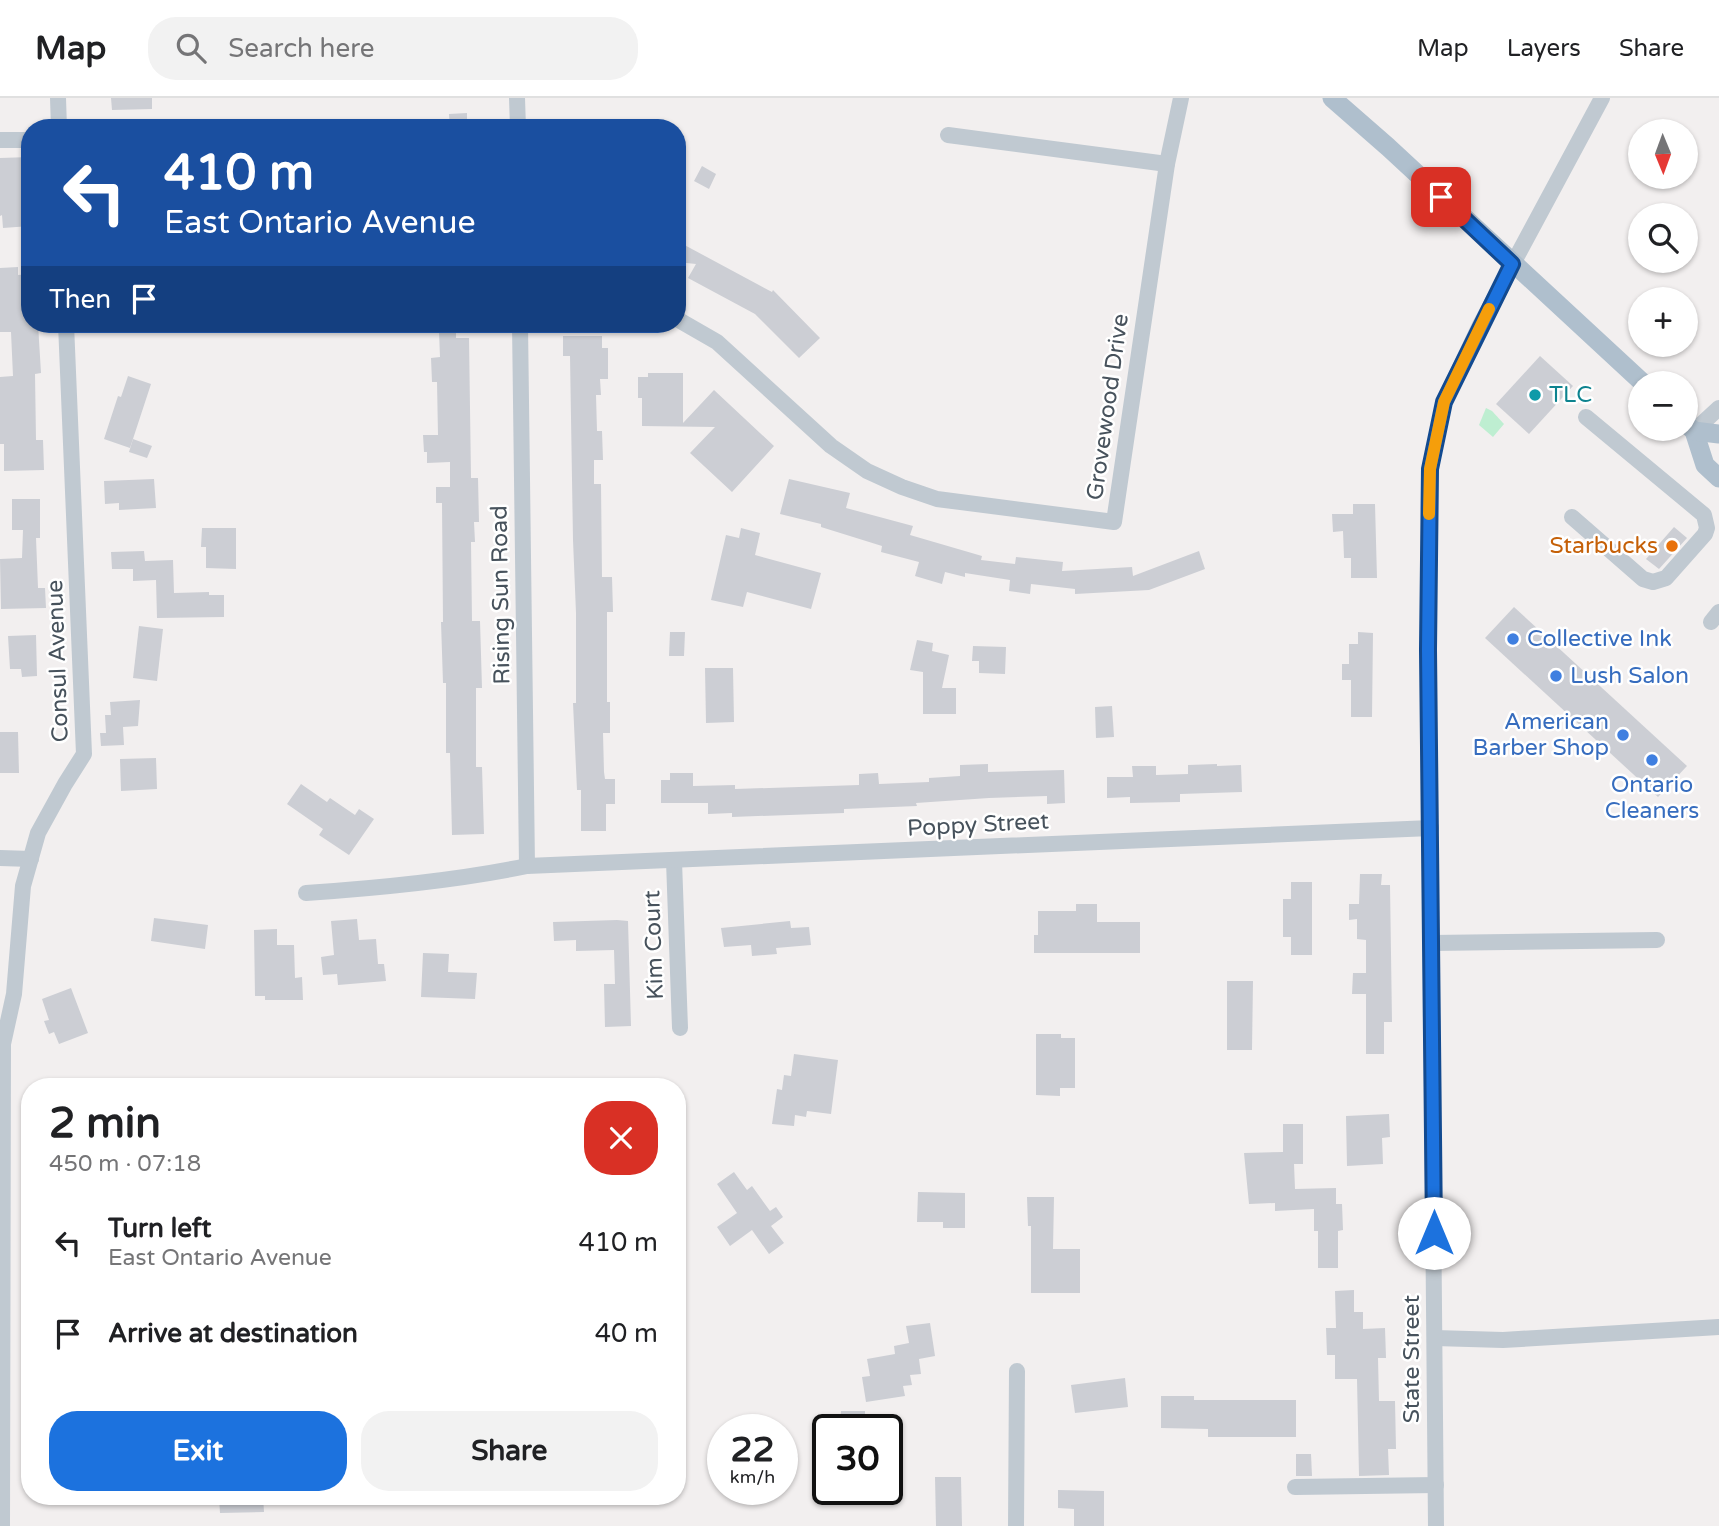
<!DOCTYPE html>
<html lang="en">
<head>
<meta charset="utf-8">
<style>
	:root { --surface:#fff; --page:#f2f2f2; --text:#202124; --muted:#757577; --line:#e0e0e0; --accent:#1c72de }
	body { margin:0; font-family:"Varela Round",sans-serif; background:var(--page); color:var(--text); height:100vh; display:flex; flex-direction:column; font-size:26px; white-space:nowrap }
	* { box-sizing:border-box; margin:0 }
	p { font-size:23px; color:var(--muted) }
	.icon { flex:none; width:38px; height:38px; fill:none; stroke:currentColor; stroke-width:2; stroke-linecap:round; stroke-linejoin:round }
	.map { position:relative; flex:1; overflow:hidden }
	.drawer { position:absolute; left:21px; top:980px; width:665px; height:427px; display:flex; flex-direction:column; background:var(--surface); border-radius:28px; box-shadow:0 2px 5px #0004 }
	.drawer>* { flex:none }
	.banner { position:absolute; left:21px; top:21px; width:665px; height:214px; border-radius:28px; box-shadow:0 2px 5px #0004; background:#1a4fa0; color:#fff; overflow:hidden }
	.needle { width:46px; rotate:179deg }
	.fabs { position:absolute; left:1628px; top:21px; display:grid; gap:14px }
	.fabs a { display:grid; place-items:center; width:70px; height:70px; border-radius:50%; background:var(--surface); box-shadow:0 2px 5px #0004; font-size:35px }
	.speed { position:absolute; left:707px; top:1316px; display:flex; gap:14px; font-size:35px; font-weight:700; text-align:center }
	.speed>* { display:grid; place-content:center; width:91px; height:91px; border-radius:50%; background:var(--surface); box-shadow:0 2px 5px #0004; line-height:1 }
	.speed small { font-size:18px; font-weight:400 }
	.speed .limit { border:4px solid #111; border-radius:10px; background:#fff; color:#111 }
	.pin { position:absolute; display:grid; place-items:center; width:60px; height:60px; color:#fff; margin:-30px; border-radius:14px; box-shadow:0 4px 10px #0006 }
	.me { position:absolute; width:77px; margin:-38px; rotate:0deg; stroke-linejoin:round; filter:drop-shadow(0 0 5px #0008) }
	.turn { display:flex; align-items:center; gap:24px; height:147px; padding:0 28px; font-size:32px }
	.turn .icon { width:91px; height:91px; stroke-width:2.5 }
	.turn b { display:block; font-size:49px; line-height:60px }
	.then { display:flex; align-items:center; height:66px; padding:0 28px; background:#0003; gap:14px; font-size:26px }
	.round { display:grid; place-items:center; flex:none; width:74px; height:74px; border-radius:28px; background:var(--page) }
	.head { display:flex; align-items:center; justify-content:space-between; height:119px; padding:0 28px }
	h1 { font-size:42px; font-weight:700; line-height:52px }
	.button { display:flex; gap:14px; margin-top:auto; padding:14px 28px }
	.button a { flex:1; height:80px; border-radius:28px; background:var(--accent); color:#fff; font-size:28px; font-weight:700; line-height:80px; text-align:center }
	.button a+a { background:var(--page); color:var(--text) }
	ul { padding:0; list-style:none }
	li { display:flex; align-items:center; gap:21px; height:91px; padding:0 28px }
	li div { flex:1 }
	li b { display:block; font-size:26px }
	li em { font-style:normal }
	header { display:flex; align-items:center; gap:42px; box-sizing:border-box; height:98px; padding:0 35px; background:var(--surface); border-bottom:2px solid var(--line) }
	header strong { font-size:33px }
	nav { display:flex; gap:38px; margin-inline-start:auto; font-size:24px }
	.search { width:490px; height:63px; background:var(--page); display:flex; align-items:center; gap:18px; box-sizing:border-box; padding:0 24px; border-radius:28px; color:var(--muted); font-size:26px }
	.map>svg:first-child { display:block }
</style>
</head>
<body>
<header>
<strong>Map</strong>
<div class="search"><svg class="icon" aria-label="search" viewBox="0 0 24 24"><circle cx="10" cy="10" r="6"/><path d="M15 15l6 6"/></svg>Search here</div>
<nav><a>Map</a><a>Layers</a><a>Share</a></nav>
</header>
<div class="map">
<svg width="1719" height="1428" viewBox="0 0 1719 1428">
	<rect width="100%" height="100%" fill="#f2efef"/>
	<path fill="#beeed1" d="M 1486,310 L 1492,313 L 1504,326 L 1493,339 L 1479,327 Z"/>
	<g fill="#ccced4">
		<path d="M 111,0 L 152,0 L 152,11 L 112,12 Z"/>
		<path d="M 467,15 L 467,30 L 450,30 L 449,16 Z"/>
		<path d="M 30,59 L 30,128 L 3,130 L 2,117 L 0,118 L 0,60 Z"/>
		<path d="M 702,68 L 716,76 L 709,91 L 694,83 Z"/>
		<path d="M 677,143 L 772,194 L 773,192 L 820,240 L 799,260 L 755,216 L 688,180 L 696,166 L 677,164 Z"/>
		<path d="M 18,169 L 18,177 L 30,176 L 30,226 L 38,226 L 41,275 L 35,276 L 36,342 L 43,342 L 44,372 L 4,373 L 4,346 L 0,346 L 0,279 L 13,278 L 11,234 L 0,234 L 0,170 Z"/>
		<path d="M 456,232 L 456,240 L 469,240 L 471,380 L 478,380 L 479,424 L 474,424 L 475,444 L 471,444 L 472,523 L 480,523 L 482,590 L 476,590 L 476,669 L 482,669 L 484,736 L 452,737 L 450,655 L 446,655 L 446,585 L 443,585 L 441,524 L 443,524 L 442,405 L 436,405 L 436,389 L 450,389 L 450,364 L 427,365 L 427,354 L 424,354 L 423,337 L 438,337 L 437,284 L 432,284 L 431,260 L 440,259 L 439,233 Z"/>
		<path d="M 563,238 L 602,238 L 602,250 L 608,250 L 608,281 L 600,281 L 601,297 L 596,297 L 597,333 L 602,333 L 603,362 L 594,362 L 594,386 L 601,386 L 602,479 L 612,479 L 613,514 L 607,514 L 607,604 L 610,604 L 610,635 L 603,635 L 604,674 L 605,681 L 615,681 L 615,706 L 606,706 L 606,733 L 581,733 L 581,692 L 577,692 L 573,605 L 576,605 L 576,515 L 573,442 L 570,258 L 563,258 Z"/>
		<path d="M 1540,258 L 1573,288 L 1529,336 L 1496,306 Z"/>
		<path d="M 648,275 L 683,275 L 683,325 L 714,292 L 774,348 L 732,394 L 690,355 L 715,329 L 642,328 L 642,300 L 638,300 L 638,279 L 648,279 Z"/>
		<path d="M 128,278 L 151,286 L 130,350 L 104,341 L 118,298 L 121,299 Z"/>
		<path d="M 133,341 L 152,348 L 147,360 L 129,354 Z"/>
		<path d="M 154,381 L 156,410 L 119,412 L 119,405 L 105,406 L 104,383 Z"/>
		<path d="M 789,381 L 850,395 L 846,410 L 913,428 L 910,437 L 982,458 L 981,462 L 1015,466 L 1016,459 L 1063,464 L 1062,473 L 1132,469 L 1133,478 L 1199,453 L 1205,471 L 1149,492 L 1075,496 L 1075,491 L 1031,486 L 1030,496 L 1009,493 L 1010,482 L 965,475 L 965,479 L 945,474 L 942,486 L 915,478 L 919,464 L 881,454 L 882,448 L 821,429 L 821,426 L 780,416 Z"/>
		<path d="M 12,401 L 40,401 L 40,440 L 36,440 L 38,490 L 45,490 L 46,510 L 1,511 L 0,461 L 22,460 L 23,432 L 12,432 Z"/>
		<path d="M 1353,406 L 1375,406 L 1377,480 L 1351,480 L 1351,460 L 1344,460 L 1343,433 L 1333,434 L 1332,416 L 1353,416 Z"/>
		<path d="M 1674,429 L 1687,440 L 1659,471 L 1646,461 Z"/>
		<path d="M 202,430 L 236,430 L 236,471 L 206,470 L 206,449 L 201,449 Z"/>
		<path d="M 741,430 L 760,435 L 755,457 L 821,475 L 811,511 L 747,494 L 743,509 L 711,502 L 726,437 L 739,440 Z"/>
		<path d="M 144,453 L 145,463 L 173,462 L 174,495 L 209,494 L 209,497 L 224,497 L 224,519 L 157,520 L 156,482 L 133,483 L 133,471 L 112,471 L 111,454 Z"/>
		<path d="M 1514,509 L 1687,668 L 1658,699 L 1485,540 Z"/>
		<path d="M 139,528 L 163,531 L 157,583 L 133,580 Z"/>
		<path d="M 670,534 L 685,534 L 684,558 L 669,558 Z"/>
		<path d="M 1358,534 L 1373,535 L 1372,619 L 1351,619 L 1351,582 L 1342,582 L 1342,566 L 1349,566 L 1349,546 L 1358,546 Z"/>
		<path d="M 36,537 L 37,578 L 22,579 L 21,571 L 10,571 L 8,538 Z"/>
		<path d="M 917,542 L 933,545 L 932,553 L 949,557 L 942,590 L 956,590 L 956,616 L 923,616 L 923,574 L 910,572 Z"/>
		<path d="M 973,548 L 1006,549 L 1005,576 L 979,575 L 979,563 L 972,563 Z"/>
		<path d="M 705,570 L 733,570 L 734,624 L 706,625 Z"/>
		<path d="M 140,602 L 138,628 L 123,629 L 124,647 L 101,648 L 100,635 L 106,635 L 105,617 L 111,617 L 110,604 Z"/>
		<path d="M 1112,608 L 1114,639 L 1096,640 L 1095,609 Z"/>
		<path d="M 0,634 L 18,634 L 19,675 L 0,675 Z"/>
		<path d="M 156,660 L 157,691 L 121,693 L 120,661 Z"/>
		<path d="M 988,666 L 988,674 L 1064,672 L 1065,705 L 1047,706 L 1047,698 L 989,700 L 916,705 L 917,708 L 844,711 L 844,715 L 732,719 L 732,715 L 708,716 L 708,705 L 661,705 L 661,682 L 670,682 L 670,675 L 693,675 L 693,688 L 735,687 L 735,691 L 859,687 L 859,676 L 878,675 L 879,686 L 929,684 L 929,680 L 960,678 L 960,667 Z"/>
		<path d="M 1217,666 L 1217,668 L 1241,667 L 1242,694 L 1180,696 L 1180,704 L 1130,705 L 1130,699 L 1107,700 L 1107,679 L 1133,679 L 1132,668 L 1156,668 L 1156,677 L 1188,676 L 1188,667 Z"/>
		<path d="M 301,686 L 327,704 L 330,700 L 355,717 L 359,711 L 374,721 L 349,757 L 319,737 L 323,731 L 287,706 Z"/>
		<path d="M 1360,776 L 1382,776 L 1381,787 L 1390,787 L 1392,924 L 1384,924 L 1384,956 L 1366,956 L 1366,896 L 1352,896 L 1353,875 L 1366,875 L 1366,842 L 1357,841 L 1357,821 L 1349,822 L 1349,806 L 1359,806 Z"/>
		<path d="M 1291,784 L 1312,784 L 1312,857 L 1291,857 L 1291,839 L 1283,839 L 1283,801 L 1291,801 Z"/>
		<path d="M 1076,806 L 1097,806 L 1097,824 L 1140,824 L 1140,855 L 1034,855 L 1034,837 L 1038,837 L 1038,813 L 1076,813 Z"/>
		<path d="M 154,820 L 208,827 L 205,851 L 151,843 Z"/>
		<path d="M 357,821 L 359,842 L 376,841 L 378,866 L 384,866 L 386,883 L 338,887 L 337,876 L 323,877 L 321,859 L 334,857 L 331,823 Z"/>
		<path d="M 617,822 L 628,823 L 631,928 L 605,929 L 604,886 L 615,886 L 614,852 L 576,853 L 576,842 L 554,843 L 553,824 Z"/>
		<path d="M 790,823 L 791,830 L 809,829 L 811,847 L 776,850 L 777,856 L 752,858 L 751,847 L 724,849 L 721,830 Z"/>
		<path d="M 277,831 L 277,847 L 294,847 L 295,880 L 302,879 L 303,902 L 265,902 L 265,898 L 255,898 L 254,832 Z"/>
		<path d="M 423,855 L 449,856 L 448,874 L 477,875 L 475,901 L 421,899 Z"/>
		<path d="M 1227,883 L 1253,883 L 1252,952 L 1227,952 Z"/>
		<path d="M 71,890 L 88,935 L 59,946 L 54,934 L 49,936 L 44,923 L 49,922 L 42,901 Z"/>
		<path d="M 1036,936 L 1061,936 L 1061,940 L 1075,940 L 1075,990 L 1060,990 L 1060,998 L 1036,997 Z"/>
		<path d="M 794,956 L 838,962 L 831,1016 L 807,1013 L 806,1019 L 795,1017 L 794,1028 L 772,1026 L 777,991 L 782,992 L 784,977 L 791,978 Z"/>
		<path d="M 1389,1016 L 1390,1039 L 1382,1040 L 1383,1066 L 1347,1068 L 1346,1018 Z"/>
		<path d="M 1283,1026 L 1303,1026 L 1303,1066 L 1294,1066 L 1295,1091 L 1336,1090 L 1336,1106 L 1342,1106 L 1343,1132 L 1338,1133 L 1338,1170 L 1318,1170 L 1318,1133 L 1314,1133 L 1314,1111 L 1275,1113 L 1275,1105 L 1249,1106 L 1244,1055 L 1283,1054 Z"/>
		<path d="M 734,1074 L 747,1092 L 752,1088 L 770,1113 L 776,1109 L 783,1119 L 771,1128 L 784,1145 L 769,1156 L 752,1132 L 730,1148 L 717,1129 L 737,1115 L 717,1086 Z"/>
		<path d="M 918,1094 L 965,1095 L 965,1130 L 943,1130 L 943,1124 L 917,1124 Z"/>
		<path d="M 1027,1099 L 1054,1099 L 1053,1151 L 1080,1151 L 1080,1195 L 1031,1195 L 1031,1128 L 1028,1128 Z"/>
		<path d="M 1354,1192 L 1354,1214 L 1363,1214 L 1363,1231 L 1385,1230 L 1386,1260 L 1378,1260 L 1379,1303 L 1395,1303 L 1396,1351 L 1388,1351 L 1389,1377 L 1359,1378 L 1357,1281 L 1335,1281 L 1335,1257 L 1327,1257 L 1326,1230 L 1336,1230 L 1335,1193 Z"/>
		<path d="M 930,1225 L 935,1258 L 919,1261 L 921,1276 L 910,1277 L 912,1287 L 903,1288 L 905,1298 L 866,1304 L 862,1279 L 870,1278 L 867,1261 L 895,1256 L 894,1248 L 909,1245 L 906,1228 Z"/>
		<path d="M 1125,1280 L 1128,1309 L 1075,1315 L 1071,1287 Z"/>
		<path d="M 1161,1298 L 1194,1298 L 1194,1302 L 1296,1302 L 1296,1339 L 1208,1339 L 1208,1331 L 1161,1330 Z"/>
		<path d="M 841,1313 L 865,1313 L 865,1332 L 840,1332 Z"/>
		<path d="M 782,1327 L 798,1359 L 782,1367 Z"/>
		<path d="M 1296,1356 L 1311,1356 L 1312,1378 L 1296,1378 Z"/>
		<path d="M 935,1379 L 961,1379 L 962,1428 L 936,1428 Z"/>
		<path d="M 1058,1392 L 1104,1393 L 1104,1428 L 1074,1428 L 1074,1411 L 1058,1410 Z"/>
		<path d="M 219,1398 L 263,1398 L 264,1414 L 220,1415 Z"/>
	</g>
	<g fill="none" stroke-linecap="round" stroke-linejoin="round">
		<g stroke="#c0c9d1" stroke-width="16">
			<path d="M 58,0 L 59,30"/>
			<path d="M 517,0 L 518,30"/>
			<path d="M 948,37 L 1167,66"/>
			<path d="M 0,42 L 30,42"/>
			<path d="M 677,221 L 717,244 L 831,348 L 867,373 L 902,389 L 937,401 L 1114,424 L 1167,66 L 1181,0"/>
			<path d="M 520,226 L 527,768"/>
			<path d="M 1694,333 L 1719,310"/>
			<path d="M 1572,419 L 1643,481 L 1653,484 L 1666,480 L 1705,436 L 1707,430 L 1704,417 L 1586,319"/>
			<path d="M 1711,524 L 1719,514"/>
			<path d="M 0,760 L 31,761"/>
			<path d="M 674,763 L 680,930"/>
			<path d="M 306,795 C 380,790 455,783 527,768 L 1431,730"/>
			<path d="M 1432,845 L 1657,842"/>
			<path d="M 1435,1240 L 1503,1242 L 1719,1229"/>
			<path d="M 1295,1389 L 1436,1387"/>
			<path d="M 2,1428 L 3,946 L 14,896 L 23,788 L 38,735 L 65,686 L 84,656 L 66,226"/>
			<path d="M 1016,1428 L 1017,1273"/>
			<path d="M 1436,1428 L 1428,552 L 1430,371 L 1444,304 L 1480,227 L 1602,0"/>
		</g>
		<g stroke="#afbfcd" stroke-width="19">
			<path d="M 1332,0 L 1388,49 L 1643,285"/>
			<path d="M 1685,325 L 1694,333 L 1705,367 L 1719,380"/>
			<path d="M 1694,333 L 1719,336"/>
		</g>
	</g>
	<g fill="none" stroke-linecap="round" stroke-linejoin="round">
		<g stroke="#124a90" stroke-width="18">
			<path id="route" d="M 1434,1135 L 1428,552 L 1430,371 L 1444,304 L 1512,166 L 1441,99"/>
		</g>
		<use href="#route" stroke="#1c72de" stroke-width="12"/>
		<path stroke="#f59e0b" stroke-width="12" d="M 1429,416 L 1430,371 L 1444,304 L 1489,211"/>
	</g>
	<circle fill="#0f9aa8" stroke="#fff" stroke-width="2.5" cx="1535" cy="297" r="7"/>
	<circle fill="#e8710a" stroke="#fff" stroke-width="2.5" cx="1672" cy="448" r="7"/>
	<g fill="#3f7fe0" stroke="#fff" stroke-width="2.5">
		<circle cx="1513" cy="541" r="7"/>
		<circle cx="1556" cy="578" r="7"/>
		<circle cx="1623" cy="637" r="7"/>
		<circle cx="1652" cy="662" r="7"/>
	</g>
	<g text-anchor="middle" dominant-baseline="central" stroke-width="5" stroke-linejoin="round" paint-order="stroke">
		<g font-size="23" fill="#0d838f" stroke="#fff" text-anchor="start">
			<text x="1549" y="297">TLC</text>
		</g>
		<g font-size="23" fill="#47525c" stroke="#fff">
			<text transform="translate(1108 309) rotate(-82)">Grovewood Drive</text>
			<text transform="translate(501 497) rotate(-91)">Rising Sun Road</text>
			<text transform="translate(58 563) rotate(-92)">Consul Avenue</text>
			<text transform="translate(978 727) rotate(-3)">Poppy Street</text>
			<text transform="translate(654 847) rotate(-92)">Kim Court</text>
			<text transform="translate(1412 1261) rotate(-90)">State Street</text>
		</g>
		<g font-size="23" fill="#c56008" stroke="#fff" text-anchor="end">
			<text x="1658" y="448">Starbucks</text>
		</g>
		<g font-size="23" fill="#366cbe" stroke="#fff" text-anchor="start">
			<text x="1527" y="541">Collective Ink</text>
			<text x="1570" y="578">Lush Salon</text>
			<text x="1609" y="624" text-anchor="end">American<tspan x="1609" dy="26">Barber Shop</tspan></text>
			<text x="1652" y="687" text-anchor="middle">Ontario<tspan x="1652" dy="26">Cleaners</tspan></text>
		</g>
	</g>
</svg>
<div class="fabs">
<a><svg class="needle" viewBox="-14 -14 28 28"><path d="M0-13l5 13h-10z" fill="#e53935"/><path d="M0 13l5-13h-10z" fill="#757577"/></svg></a>
<a><svg class="icon" aria-label="search" viewBox="0 0 24 24"><circle cx="10" cy="10" r="6"/><path d="M15 15l6 6"/></svg></a>
<a>+</a>
<a>−</a>
</div>
<div class="speed"><div>22<small>km/h</small></div><div class="limit">30</div></div>
<div class="pin" style="left:1441px;top:99px;background:#d93025"><svg class="icon" aria-label="arrive" viewBox="0 0 24 24"><path d="M6 21V4h12l-3 4 3 4H6"/></svg></div>
<svg class="me" style="left:1434px;top:1135px" viewBox="-20 -20 40 40"><circle r="19" fill="#fff"/><path d="M0-13L10 11 0 6-10 11z" fill="#1c72de"/></svg>
<div class="banner">
<div class="turn"><svg class="icon" aria-label="left" viewBox="0 0 24 24"><path d="M17 20v-9H6M10 6l-5 5 5 5"/></svg><div><b>410 m</b>East Ontario Avenue</div></div>
<div class="then">Then<svg class="icon" aria-label="arrive" viewBox="0 0 24 24"><path d="M6 21V4h12l-3 4 3 4H6"/></svg></div>
</div>
<section class="drawer">
<div class="head"><div><h1>2 min</h1><p>450 m · 07:18</p></div><a class="round" style="background:#d93025;color:#fff"><svg class="icon" aria-label="close" viewBox="0 0 24 24"><path d="M6 6l12 12M18 6L6 18"/></svg></a></div>
<ul>
<li><svg class="icon" aria-label="left" viewBox="0 0 24 24"><path d="M17 20v-9H6M10 6l-5 5 5 5"/></svg><div><b>Turn left</b><p>East Ontario Avenue</p></div><em>410 m</em></li>
<li><svg class="icon" aria-label="arrive" viewBox="0 0 24 24"><path d="M6 21V4h12l-3 4 3 4H6"/></svg><div><b>Arrive at destination</b></div><em>40 m</em></li>
</ul>
<div class="button"><a>Exit</a><a>Share</a></div>
</section>
</div>
</body>
</html>
